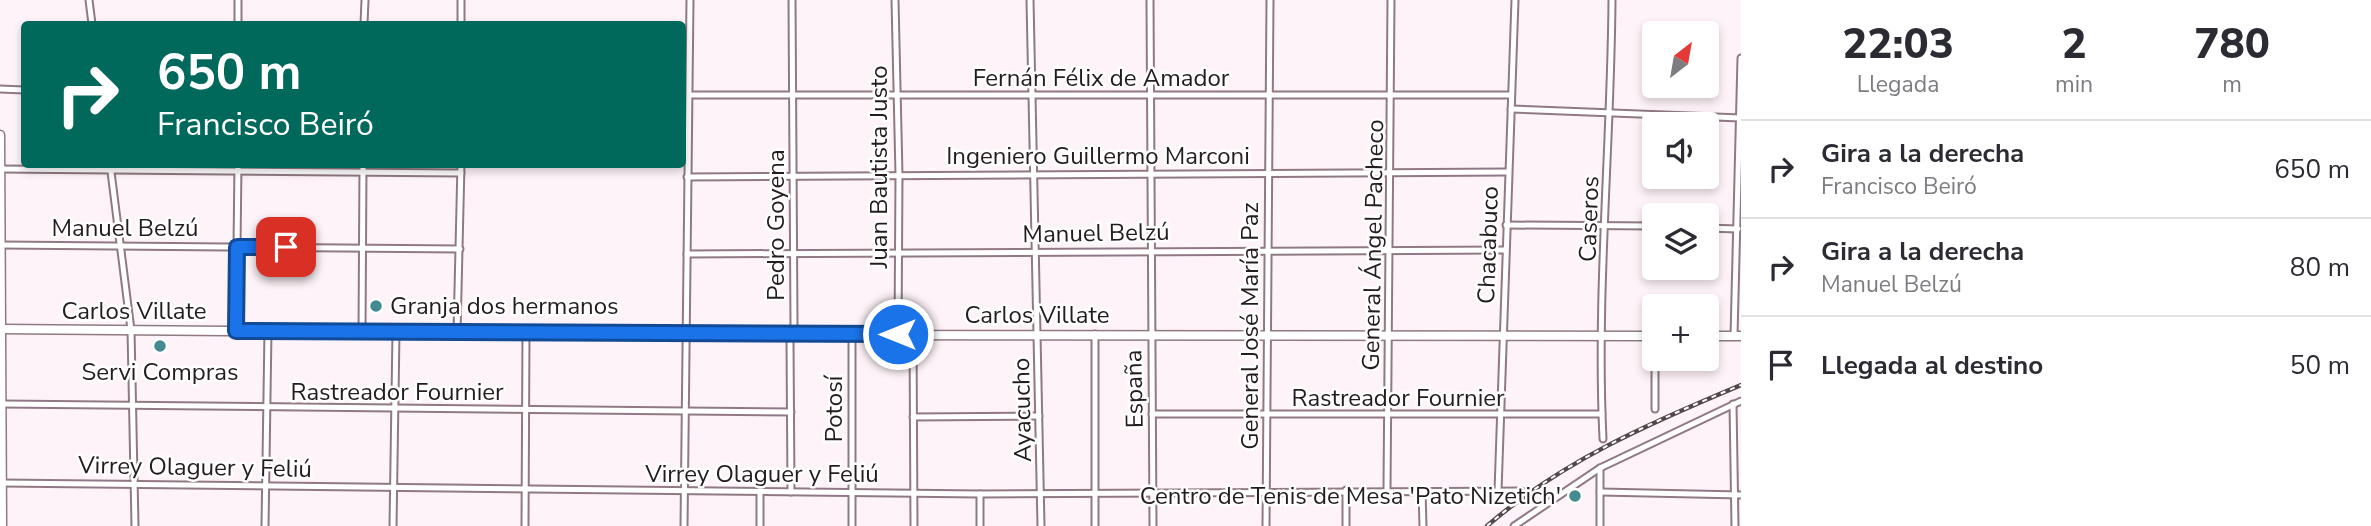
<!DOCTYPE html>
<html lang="es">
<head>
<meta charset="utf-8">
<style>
	:root { --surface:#fff; --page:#f7f7f7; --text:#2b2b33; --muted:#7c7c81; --line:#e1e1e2 }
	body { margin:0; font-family:"Nunito Sans",sans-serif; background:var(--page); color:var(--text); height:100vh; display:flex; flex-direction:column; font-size:26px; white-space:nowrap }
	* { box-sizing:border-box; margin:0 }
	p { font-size:23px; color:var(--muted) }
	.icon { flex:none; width:38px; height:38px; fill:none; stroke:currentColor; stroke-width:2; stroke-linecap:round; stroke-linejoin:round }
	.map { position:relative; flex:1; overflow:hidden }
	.sheet { display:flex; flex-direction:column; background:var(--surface); width:630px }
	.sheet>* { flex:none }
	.top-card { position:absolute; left:21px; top:21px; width:665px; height:147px; border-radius:7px; box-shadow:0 4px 10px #0003; background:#00695c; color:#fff; overflow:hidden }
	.needle { width:46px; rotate:31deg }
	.tools { position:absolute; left:1642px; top:21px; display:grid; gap:14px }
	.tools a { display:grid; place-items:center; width:77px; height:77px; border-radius:7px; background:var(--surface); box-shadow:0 4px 10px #0003; font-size:35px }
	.pin { position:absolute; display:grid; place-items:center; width:60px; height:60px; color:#fff; margin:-30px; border-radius:14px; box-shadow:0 4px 10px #0006 }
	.me { position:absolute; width:77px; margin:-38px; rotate:270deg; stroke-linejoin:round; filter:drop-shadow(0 0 5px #0008) }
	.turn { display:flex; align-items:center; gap:24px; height:147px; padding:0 21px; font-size:32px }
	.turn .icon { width:91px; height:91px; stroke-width:2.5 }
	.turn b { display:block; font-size:49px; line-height:60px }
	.eta { display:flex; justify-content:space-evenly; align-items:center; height:119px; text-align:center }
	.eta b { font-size:42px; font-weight:800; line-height:49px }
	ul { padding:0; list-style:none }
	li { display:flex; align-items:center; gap:21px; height:98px; padding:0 21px; border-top:2px solid var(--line) }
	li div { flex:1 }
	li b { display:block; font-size:26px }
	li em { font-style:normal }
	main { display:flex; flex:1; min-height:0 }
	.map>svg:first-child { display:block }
</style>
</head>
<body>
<main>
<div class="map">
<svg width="1741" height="526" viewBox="0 0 1741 526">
	<rect width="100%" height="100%" fill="#fef3f8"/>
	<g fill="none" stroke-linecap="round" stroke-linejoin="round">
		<g stroke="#907984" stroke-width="9">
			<g id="street">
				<path d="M 89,0 L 92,24"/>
				<path d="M 238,0 L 238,24"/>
				<path d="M 461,0 L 461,24"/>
				<path d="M 895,0 L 899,175 L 898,334"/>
				<path d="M 1030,0 L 1041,526"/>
				<path d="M 1150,0 L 1153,526"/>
				<path d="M 364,24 L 365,0"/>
				<path d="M 0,89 L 24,90"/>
				<path d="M 690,95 L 1511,95"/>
				<path d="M 1511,109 L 1741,118"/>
				<path d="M 110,164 L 131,330 L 135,526"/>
				<path d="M 0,169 L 461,173"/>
				<path d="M 687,177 L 1508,172"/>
				<path d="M 1506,225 L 1654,226"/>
				<path d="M 1706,228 L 1738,229"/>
				<path d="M 1,245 L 460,249"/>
				<path d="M 687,254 L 1505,250"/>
				<path d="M 236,331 L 238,164"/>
				<path d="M 362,332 L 363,164"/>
				<path d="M 457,333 L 461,164"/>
				<path d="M 913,334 L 914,526"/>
				<path d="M 1734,336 L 1741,58"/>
				<path d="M 1655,359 L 1655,409"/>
				<path d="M 3,404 L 791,412"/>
				<path d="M 1733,404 L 1735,526"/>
				<path d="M 1152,414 L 1602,414"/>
				<path d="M 913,417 L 1039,416"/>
				<path d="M 1603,439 C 1596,293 1611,146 1612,0"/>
				<path d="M 2,483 L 980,494 L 1522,491"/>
				<path d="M 1387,490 L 1391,0"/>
				<path d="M 1422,491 L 1423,526"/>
				<path d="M 1498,491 L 1515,0"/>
				<path d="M 791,492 L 790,340 L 794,324 L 792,0"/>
				<path d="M 1600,492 L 1741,495"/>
				<path d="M 980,494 L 980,526"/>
				<path d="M 265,526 L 268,331"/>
				<path d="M 393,526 L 396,332"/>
				<path d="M 525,526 L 526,333"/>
				<path d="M 684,526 L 690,0"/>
				<path d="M 760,526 L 760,491"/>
				<path d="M 852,526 L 852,333"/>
				<path d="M 1095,526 L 1095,334"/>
				<path d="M 1266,526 L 1270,0"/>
				<path d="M 1346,526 L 1346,490"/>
				<path d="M 1514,526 L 1600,468 L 1741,401"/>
				<path d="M 1600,526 L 1600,468"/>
			</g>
		</g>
		<g stroke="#907984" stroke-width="11">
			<g id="secondary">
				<path d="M 0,135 L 2,526"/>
				<path d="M 0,329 L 686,335 L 1654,336"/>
				<path d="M 1706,336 L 1741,336"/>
			</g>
		</g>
		<use href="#street" stroke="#fff" stroke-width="5"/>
		<use href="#secondary" stroke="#fff" stroke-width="8"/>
		<g stroke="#51484c" stroke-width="4.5">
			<path id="rail" d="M 1487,526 C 1562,461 1650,423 1741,385"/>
		</g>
		<use href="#rail" stroke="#fff" stroke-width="2" stroke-dasharray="5" stroke-linecap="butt"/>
	</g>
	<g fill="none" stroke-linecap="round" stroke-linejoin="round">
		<g stroke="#114b97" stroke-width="18">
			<path id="route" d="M 286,247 L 237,247 L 236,331 L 898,334"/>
		</g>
		<use href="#route" stroke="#1a73e8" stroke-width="12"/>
	</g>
	<g fill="#428a8f" stroke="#fff" stroke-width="2.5">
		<circle cx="376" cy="306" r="7"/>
		<circle cx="160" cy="346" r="7"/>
		<circle cx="1575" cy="496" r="7"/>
	</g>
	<g text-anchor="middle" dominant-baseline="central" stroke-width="5" stroke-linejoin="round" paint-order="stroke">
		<g font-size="24" fill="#251c20" stroke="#fff">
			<text x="1101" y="78">Fernán Félix de Amador</text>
			<text x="1098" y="156">Ingeniero Guillermo Marconi</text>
			<text transform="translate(879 167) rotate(-90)">Juan Bautista Justo</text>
			<text transform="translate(1589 219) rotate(-88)">Caseros</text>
			<text transform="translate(776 225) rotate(-90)">Pedro Goyena</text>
			<text x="125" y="228">Manuel Belzú</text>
			<text transform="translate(1096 233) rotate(-1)">Manuel Belzú</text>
			<text transform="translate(1373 245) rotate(-89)">General Ángel Pacheco</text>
			<text transform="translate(1488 245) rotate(-88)">Chacabuco</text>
			<text x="134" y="311">Carlos Villate</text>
			<text x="1037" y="315">Carlos Villate</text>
			<text transform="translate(1250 326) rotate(-90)">General José María Paz</text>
			<text transform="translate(1134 389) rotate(-91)">España</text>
			<text x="397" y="392">Rastreador Fournier</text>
			<text x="1398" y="398">Rastreador Fournier</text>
			<text transform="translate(834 409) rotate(-90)">Potosí</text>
			<text transform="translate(1022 410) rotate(-91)">Ayacucho</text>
			<text transform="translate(195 467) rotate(1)">Virrey Olaguer y Feliú</text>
			<text x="762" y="474">Virrey Olaguer y Feliú</text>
		</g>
		<g font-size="24" fill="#251c20" stroke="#fff" text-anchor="start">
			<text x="390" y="306">Granja dos hermanos</text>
			<text x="160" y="372" text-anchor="middle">Servi Compras</text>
			<text x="1561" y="496" text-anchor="end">Centro de Tenis de Mesa 'Pato Nizetich'</text>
		</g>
	</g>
</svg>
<div class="tools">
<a><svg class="needle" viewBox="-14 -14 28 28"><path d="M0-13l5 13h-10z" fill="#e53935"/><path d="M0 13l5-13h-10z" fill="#7c7c81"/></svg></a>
<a><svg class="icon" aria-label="sound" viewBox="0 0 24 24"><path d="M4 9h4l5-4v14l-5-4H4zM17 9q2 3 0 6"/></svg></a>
<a><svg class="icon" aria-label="layers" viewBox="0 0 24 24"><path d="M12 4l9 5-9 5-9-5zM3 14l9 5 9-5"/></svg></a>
<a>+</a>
</div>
<div class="pin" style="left:286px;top:247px;background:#d93025"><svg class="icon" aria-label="arrive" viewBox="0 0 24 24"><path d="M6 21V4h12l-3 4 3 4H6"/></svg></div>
<svg class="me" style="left:898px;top:334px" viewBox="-20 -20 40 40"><circle r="17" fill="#1a73e8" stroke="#fff" stroke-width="3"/><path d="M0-11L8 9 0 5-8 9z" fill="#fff"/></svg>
<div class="top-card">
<div class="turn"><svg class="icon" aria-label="right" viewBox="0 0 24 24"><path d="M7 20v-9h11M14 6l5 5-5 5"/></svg><div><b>650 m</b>Francisco Beiró</div></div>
</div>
</div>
<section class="sheet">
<div class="eta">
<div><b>22:03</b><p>Llegada</p></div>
<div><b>2</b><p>min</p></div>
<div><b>780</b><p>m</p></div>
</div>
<ul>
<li><svg class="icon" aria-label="right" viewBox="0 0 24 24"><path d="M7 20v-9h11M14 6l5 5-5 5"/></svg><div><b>Gira a la derecha</b><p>Francisco Beiró</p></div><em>650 m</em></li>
<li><svg class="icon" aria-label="right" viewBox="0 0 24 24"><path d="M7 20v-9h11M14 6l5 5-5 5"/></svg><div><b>Gira a la derecha</b><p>Manuel Belzú</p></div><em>80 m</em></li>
<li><svg class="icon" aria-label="arrive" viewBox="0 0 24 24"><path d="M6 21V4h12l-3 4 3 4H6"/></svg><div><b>Llegada al destino</b></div><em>50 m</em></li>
</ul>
</section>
</main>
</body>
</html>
